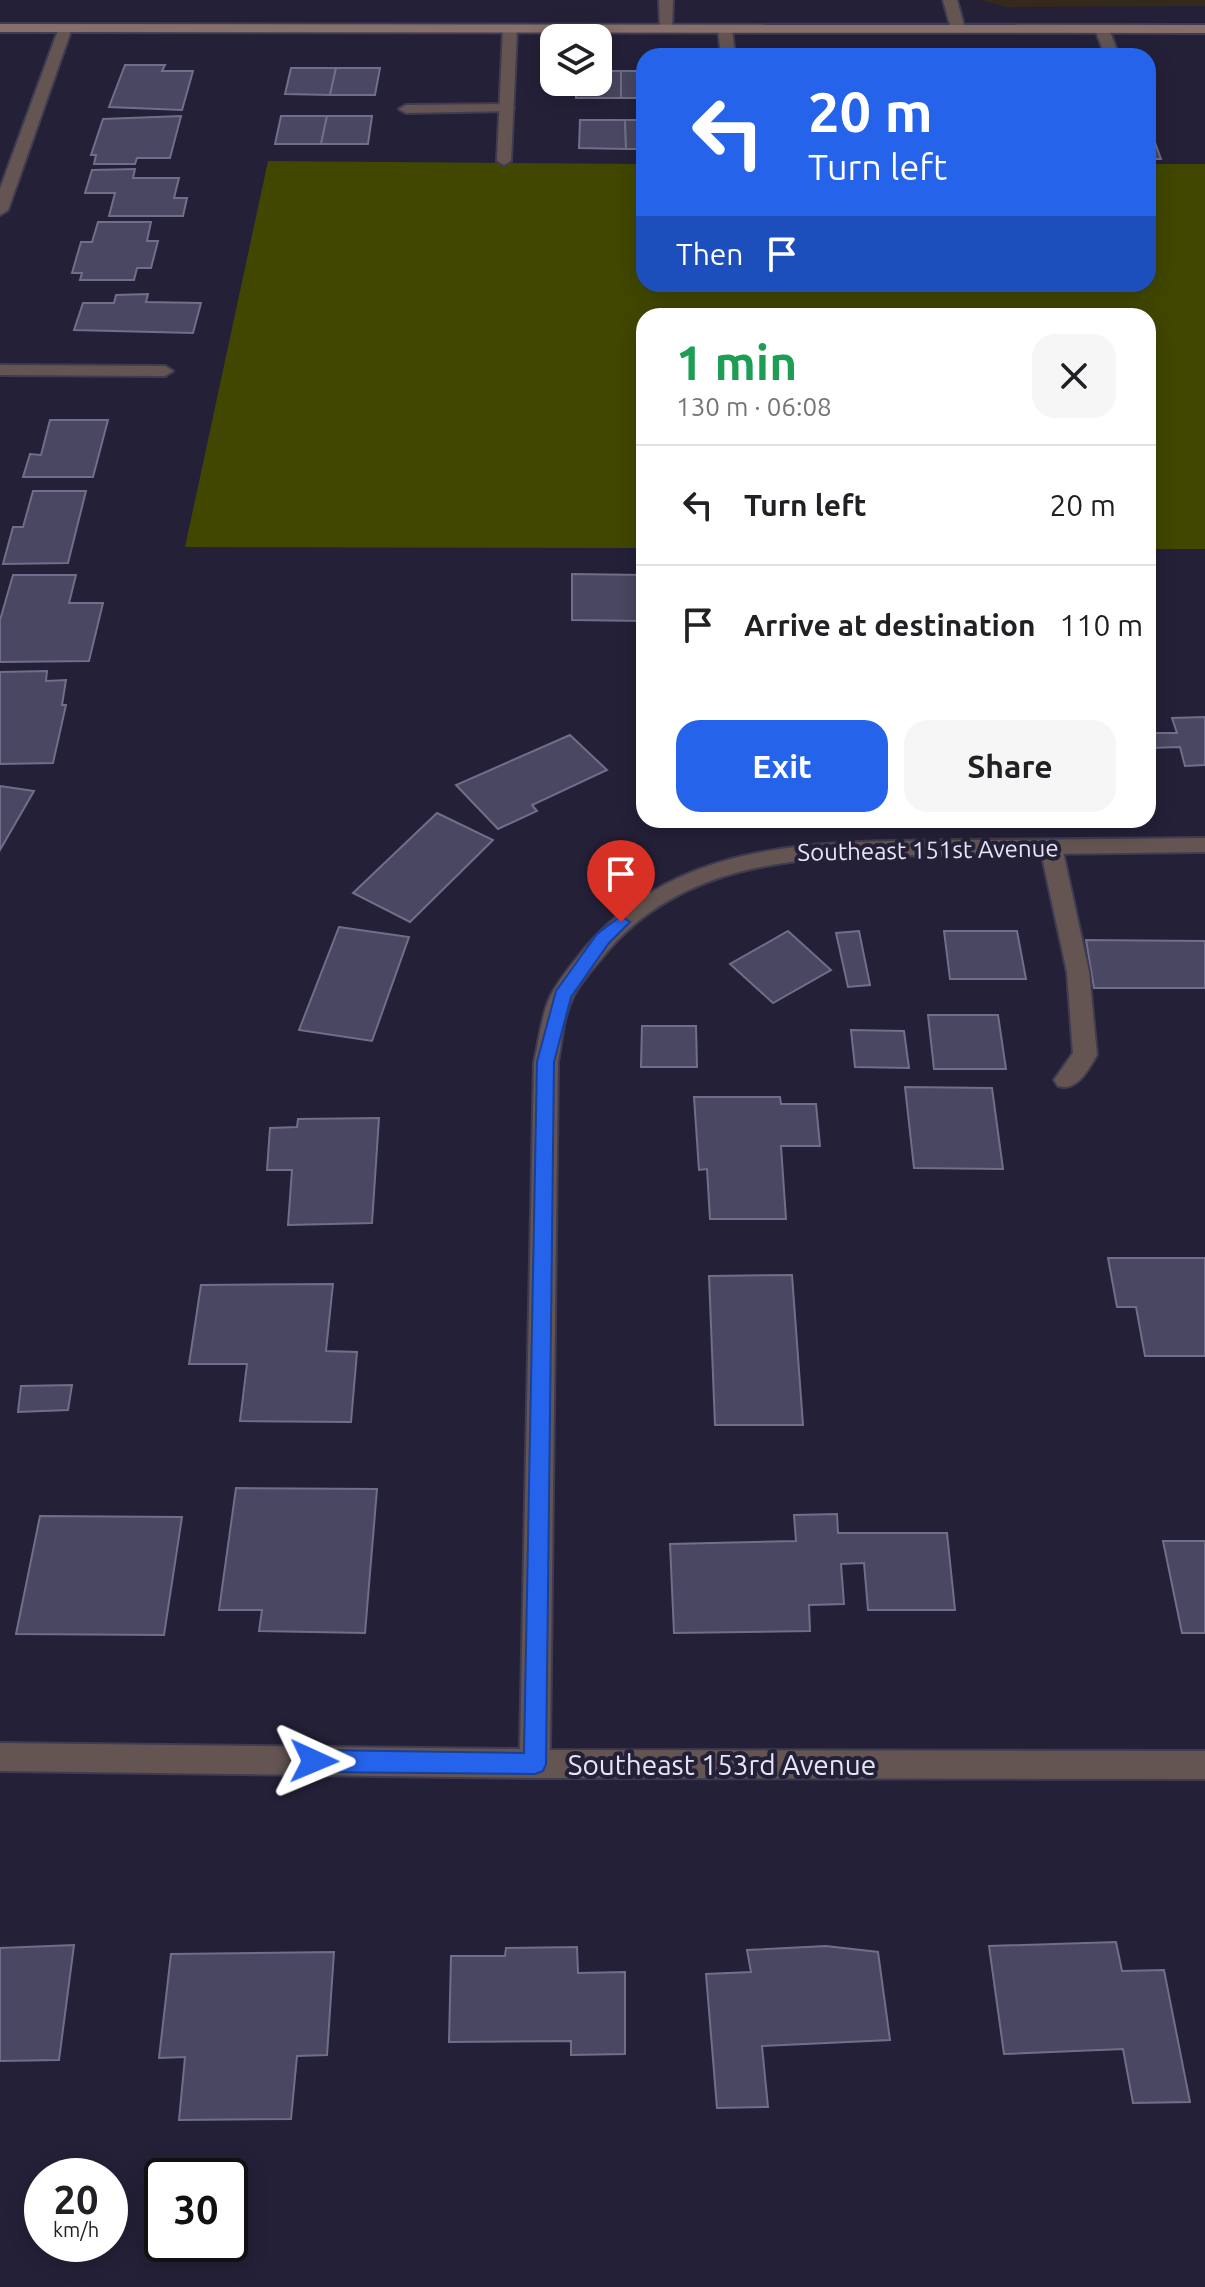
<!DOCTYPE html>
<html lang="en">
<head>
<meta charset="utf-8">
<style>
	:root { --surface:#fff; --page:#f6f6f6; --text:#202124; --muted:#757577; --line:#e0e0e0; --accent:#2563eb }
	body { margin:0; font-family:Ubuntu,sans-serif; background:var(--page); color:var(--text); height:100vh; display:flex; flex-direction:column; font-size:30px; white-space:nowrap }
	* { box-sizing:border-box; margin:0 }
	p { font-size:26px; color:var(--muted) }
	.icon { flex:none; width:44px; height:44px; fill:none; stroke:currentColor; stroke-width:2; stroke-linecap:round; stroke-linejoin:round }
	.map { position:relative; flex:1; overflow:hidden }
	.details { position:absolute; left:636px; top:308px; width:520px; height:520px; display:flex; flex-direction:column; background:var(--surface); border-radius:24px; box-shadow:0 4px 20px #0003 }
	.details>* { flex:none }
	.banner { position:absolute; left:636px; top:48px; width:520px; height:244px; border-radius:24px; box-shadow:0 4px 20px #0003; background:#2563eb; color:#fff; overflow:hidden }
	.buttons { position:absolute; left:540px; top:24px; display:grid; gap:16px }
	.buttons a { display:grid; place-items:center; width:72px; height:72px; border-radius:16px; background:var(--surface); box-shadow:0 4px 20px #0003; font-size:40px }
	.speed { position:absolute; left:24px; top:2158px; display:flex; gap:16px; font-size:40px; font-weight:700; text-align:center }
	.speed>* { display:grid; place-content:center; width:104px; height:104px; border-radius:50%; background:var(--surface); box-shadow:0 4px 20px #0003; line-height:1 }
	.speed small { font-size:20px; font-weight:400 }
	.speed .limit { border:4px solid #111; border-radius:12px; background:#fff; color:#111 }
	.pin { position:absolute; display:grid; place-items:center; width:68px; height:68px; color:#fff; margin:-82px -34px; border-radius:50% 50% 50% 0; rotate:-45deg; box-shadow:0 0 8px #0007 }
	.pin .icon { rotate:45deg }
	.me { position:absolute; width:88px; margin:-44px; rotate:91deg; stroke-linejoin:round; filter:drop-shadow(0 0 6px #0008) }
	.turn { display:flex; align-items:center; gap:28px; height:168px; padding:0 40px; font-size:36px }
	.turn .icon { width:104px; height:104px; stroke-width:2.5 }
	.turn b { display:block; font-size:56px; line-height:68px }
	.then { display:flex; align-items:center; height:76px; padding:0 40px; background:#0003; gap:16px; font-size:30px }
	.round { display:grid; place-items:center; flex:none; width:84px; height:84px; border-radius:24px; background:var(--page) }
	.summary { display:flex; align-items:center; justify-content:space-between; height:136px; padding:0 40px }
	h1 { font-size:48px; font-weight:600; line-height:60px; color:#1e9e55 }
	.action { display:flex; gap:16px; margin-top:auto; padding:16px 40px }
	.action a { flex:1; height:92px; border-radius:24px; background:var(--accent); color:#fff; font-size:32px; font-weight:600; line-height:92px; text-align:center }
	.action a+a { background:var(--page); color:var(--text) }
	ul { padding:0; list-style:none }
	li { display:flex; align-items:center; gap:24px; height:120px; padding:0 40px; border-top:2px solid var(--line) }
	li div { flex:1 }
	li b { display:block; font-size:30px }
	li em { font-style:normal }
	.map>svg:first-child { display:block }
</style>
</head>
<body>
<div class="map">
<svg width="1205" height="2287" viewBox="0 0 1205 2287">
	<rect width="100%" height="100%" fill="#242038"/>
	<path fill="#35291b" d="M 980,0 L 1205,0 L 1205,6 L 1006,7 Z"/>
	<path fill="#414700" d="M 268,161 L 644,164 L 644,284 L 1148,284 L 1148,164 L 1205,164 L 1205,549 L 1148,549 L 1148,316 L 644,316 L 644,548 L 185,547 Z"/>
	<g fill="#494761" stroke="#706e8a" stroke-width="2">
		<path d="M 125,65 L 165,65 L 162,71 L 193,71 L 182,110 L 109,107 Z"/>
		<path d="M 291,68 L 336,68 L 330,95 L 285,94 Z"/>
		<path d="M 336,68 L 380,68 L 375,95 L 330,95 Z"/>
		<path d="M 598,71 L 621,71 L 621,98 L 576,98 L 576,82 L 598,82 Z"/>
		<rect x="621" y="71" width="23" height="27"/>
		<path d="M 181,116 L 170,158 L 137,158 L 135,164 L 94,164 L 96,155 L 91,155 L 103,119 Z"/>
		<path d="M 281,116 L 327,116 L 321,144 L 275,144 Z"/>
		<path d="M 327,116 L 372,116 L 368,144 L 321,144 Z"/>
		<path d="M 580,120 L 625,120 L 626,149 L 579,148 Z"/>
		<path d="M 625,120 L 644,120 L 644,149 L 626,149 Z"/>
		<path d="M 1148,137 L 1153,137 L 1161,159 L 1148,159 Z"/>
		<path d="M 135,169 L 133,178 L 179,178 L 174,198 L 187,198 L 183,216 L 109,216 L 115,193 L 85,193 L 92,170 Z"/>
		<path d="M 98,222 L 151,222 L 147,241 L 158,241 L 151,268 L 137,268 L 134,280 L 80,280 L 82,273 L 72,273 L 81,242 L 92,242 Z"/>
		<path d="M 148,294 L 146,302 L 201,303 L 193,333 L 74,330 L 83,303 L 114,303 L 116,295 Z"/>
		<path d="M 50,420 L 108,420 L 93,477 L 23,477 L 30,454 L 41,455 Z"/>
		<path d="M 33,491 L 86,491 L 68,563 L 3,564 L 13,527 L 23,527 Z"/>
		<path d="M 572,574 L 644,575 L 644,621 L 572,620 Z"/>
		<path d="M 13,575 L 76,575 L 69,603 L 103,603 L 89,661 L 0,662 L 0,620 Z"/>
		<path d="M 47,671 L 46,681 L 66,680 L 62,705 L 66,705 L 53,763 L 0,764 L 0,672 Z"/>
		<path d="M 1205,717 L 1205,765 L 1185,766 L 1180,747 L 1150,748 L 1148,733 L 1177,733 L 1172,718 Z"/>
		<path d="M 570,735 L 607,770 L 532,805 L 537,811 L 498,829 L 456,785 Z"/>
		<path d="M 0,786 L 34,791 L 0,850 Z"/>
		<path d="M 437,813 L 493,840 L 410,922 L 353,893 Z"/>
		<path d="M 339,927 L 409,937 L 372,1041 L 299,1030 Z"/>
		<path d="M 788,931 L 831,970 L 773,1003 L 730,964 Z"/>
		<path d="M 859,931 L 870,985 L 848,987 L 836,933 Z"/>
		<path d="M 944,931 L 1017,931 L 1026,979 L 950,979 Z"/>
		<path d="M 1086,940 L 1205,941 L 1205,988 L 1094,988 Z"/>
		<path d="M 928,1015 L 998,1015 L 1006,1069 L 934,1069 Z"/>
		<path d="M 642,1026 L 696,1026 L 697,1067 L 641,1067 Z"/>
		<path d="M 851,1030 L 904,1031 L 909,1068 L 855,1067 Z"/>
		<path d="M 905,1087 L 992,1088 L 1003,1169 L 914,1168 Z"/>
		<path d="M 694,1097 L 780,1097 L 781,1104 L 816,1104 L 820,1146 L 781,1146 L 786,1219 L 710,1219 L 707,1169 L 699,1170 Z"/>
		<path d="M 379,1118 L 372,1223 L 288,1225 L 292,1170 L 267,1170 L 270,1128 L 297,1127 L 298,1119 Z"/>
		<path d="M 1108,1258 L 1205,1258 L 1205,1356 L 1145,1356 L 1136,1307 L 1117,1307 Z"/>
		<path d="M 792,1275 L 803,1425 L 715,1425 L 709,1276 Z"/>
		<path d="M 333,1284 L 326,1351 L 357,1352 L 351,1422 L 240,1421 L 247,1364 L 189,1364 L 201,1285 Z"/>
		<path d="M 72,1385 L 68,1410 L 18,1412 L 21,1386 Z"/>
		<path d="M 236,1488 L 377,1489 L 365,1633 L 259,1631 L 262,1610 L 219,1610 Z"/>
		<path d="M 837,1514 L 838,1533 L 947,1533 L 955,1610 L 868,1610 L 864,1563 L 841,1564 L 844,1604 L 809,1605 L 810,1631 L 674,1633 L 670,1544 L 796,1541 L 794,1515 Z"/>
		<path d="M 40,1516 L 182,1517 L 164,1635 L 16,1634 Z"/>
		<path d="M 1163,1541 L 1205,1541 L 1205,1633 L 1182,1633 Z"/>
		<path d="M 1116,1942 L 1122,1971 L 1164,1970 L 1190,2102 L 1133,2103 L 1123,2049 L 1004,2054 L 989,1946 Z"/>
		<path d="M 74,1945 L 59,2060 L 0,2061 L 0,1948 Z"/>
		<path d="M 826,1946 L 878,1952 L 890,2040 L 762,2046 L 768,2107 L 717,2108 L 706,1974 L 751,1972 L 747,1950 Z"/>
		<path d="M 577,1947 L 578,1973 L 625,1972 L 625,2054 L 571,2055 L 571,2041 L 449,2042 L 451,1956 L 505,1956 L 506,1948 Z"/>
		<path d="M 334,1952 L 327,2055 L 297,2056 L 291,2119 L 179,2120 L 185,2057 L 159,2058 L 171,1954 Z"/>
	</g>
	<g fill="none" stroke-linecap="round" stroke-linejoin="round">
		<g stroke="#3f3c52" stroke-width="4">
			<g id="lane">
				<path d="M 659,0 L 673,0 L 672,32 L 660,29 Z"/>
				<path d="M 725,25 L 732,29 L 735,56 L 721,56 L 718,29 Z"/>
				<path d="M 1102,25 L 1109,29 L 1119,56 L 1105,56 L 1095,29 Z"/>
				<path d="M 507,104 L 514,108 L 512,111 L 406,113 L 399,109 L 406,105 Z"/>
				<path d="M 1051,840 L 1059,842 L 1062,847 L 1089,972 L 1097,1055 C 1088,1070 1077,1092 1058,1086 L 1054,1080 L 1073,1053 L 1067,972 L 1040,847 L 1043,842 Z"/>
			</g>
		</g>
		<g stroke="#3f3c52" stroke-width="4">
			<g id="street">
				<path d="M 943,0 L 957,0 L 965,29 L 963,32 L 951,29 Z"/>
				<path d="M 60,25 L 72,28 L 8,210 L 0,215 L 0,189 Z"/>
				<path d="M 510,25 L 517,29 L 511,161 L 504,165 L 497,161 L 503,29 Z"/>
				<path d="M 0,365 L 165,366 L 173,371 L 165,376 L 0,375 Z"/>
				<path d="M 1205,838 L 1205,852 C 1122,853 1039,854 956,855 C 833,856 692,850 606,953 C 595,967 581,981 573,997 C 563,1017 562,1041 558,1062 L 550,1750 L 1205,1751 L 1205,1779 L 535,1778 L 0,1771 L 0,1743 L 520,1749 L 534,1062 C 539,1041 541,1017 550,997 C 559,979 573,963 585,948 C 680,837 823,842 956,840 C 1039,840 1122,839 1205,838 Z"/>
			</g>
		</g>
		<g stroke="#3f3c52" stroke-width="4">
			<path id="secondary" d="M 0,24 L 1205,25 L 1205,33 L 0,32 Z"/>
		</g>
		<use href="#lane" fill="#645552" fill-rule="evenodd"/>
		<use href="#street" fill="#645552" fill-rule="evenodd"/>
		<use href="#secondary" fill="#87706b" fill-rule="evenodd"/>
	</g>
	<path fill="#2563eb" stroke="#184099" stroke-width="2" d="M 621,916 L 630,922 L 609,943 L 571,997 L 554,1062 L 546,1764 L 543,1771 L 535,1774 L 314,1772 L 306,1769 L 303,1761 L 306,1753 L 314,1750 L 524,1753 L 537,1062 L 556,991 L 597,934 Z"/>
	<g text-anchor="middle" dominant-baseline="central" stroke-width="8" stroke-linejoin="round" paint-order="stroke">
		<g font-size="24" fill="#e6e5f5" stroke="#242038">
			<text transform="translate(928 850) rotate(-1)">Southeast 151st Avenue</text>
		</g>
		<g font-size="28" fill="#e6e5f5" stroke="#242038">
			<text x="722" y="1764">Southeast 153rd Avenue</text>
		</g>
	</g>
</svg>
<div class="buttons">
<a><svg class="icon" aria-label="layers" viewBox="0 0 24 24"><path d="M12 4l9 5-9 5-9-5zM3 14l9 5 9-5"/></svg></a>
</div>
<div class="speed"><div>20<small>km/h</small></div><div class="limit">30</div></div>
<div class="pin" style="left:621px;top:922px;background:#d93025"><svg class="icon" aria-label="arrive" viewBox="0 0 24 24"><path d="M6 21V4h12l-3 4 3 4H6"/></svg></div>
<svg class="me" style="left:314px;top:1761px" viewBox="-20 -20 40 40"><path d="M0-17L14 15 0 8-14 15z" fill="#2563eb" stroke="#fff" stroke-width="4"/></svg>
<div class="banner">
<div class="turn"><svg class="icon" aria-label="left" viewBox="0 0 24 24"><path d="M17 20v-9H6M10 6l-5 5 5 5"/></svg><div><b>20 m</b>Turn left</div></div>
<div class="then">Then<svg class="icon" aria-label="arrive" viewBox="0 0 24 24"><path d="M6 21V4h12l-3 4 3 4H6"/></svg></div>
</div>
<section class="details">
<div class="summary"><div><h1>1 min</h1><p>130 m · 06:08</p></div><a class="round"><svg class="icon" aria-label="close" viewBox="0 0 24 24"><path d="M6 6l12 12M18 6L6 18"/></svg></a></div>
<ul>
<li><svg class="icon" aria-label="left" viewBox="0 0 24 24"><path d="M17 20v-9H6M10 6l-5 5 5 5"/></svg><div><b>Turn left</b></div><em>20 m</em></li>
<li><svg class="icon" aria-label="arrive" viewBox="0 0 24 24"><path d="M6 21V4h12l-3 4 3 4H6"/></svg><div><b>Arrive at destination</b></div><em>110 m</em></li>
</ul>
<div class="action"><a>Exit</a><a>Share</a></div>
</section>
</div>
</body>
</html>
